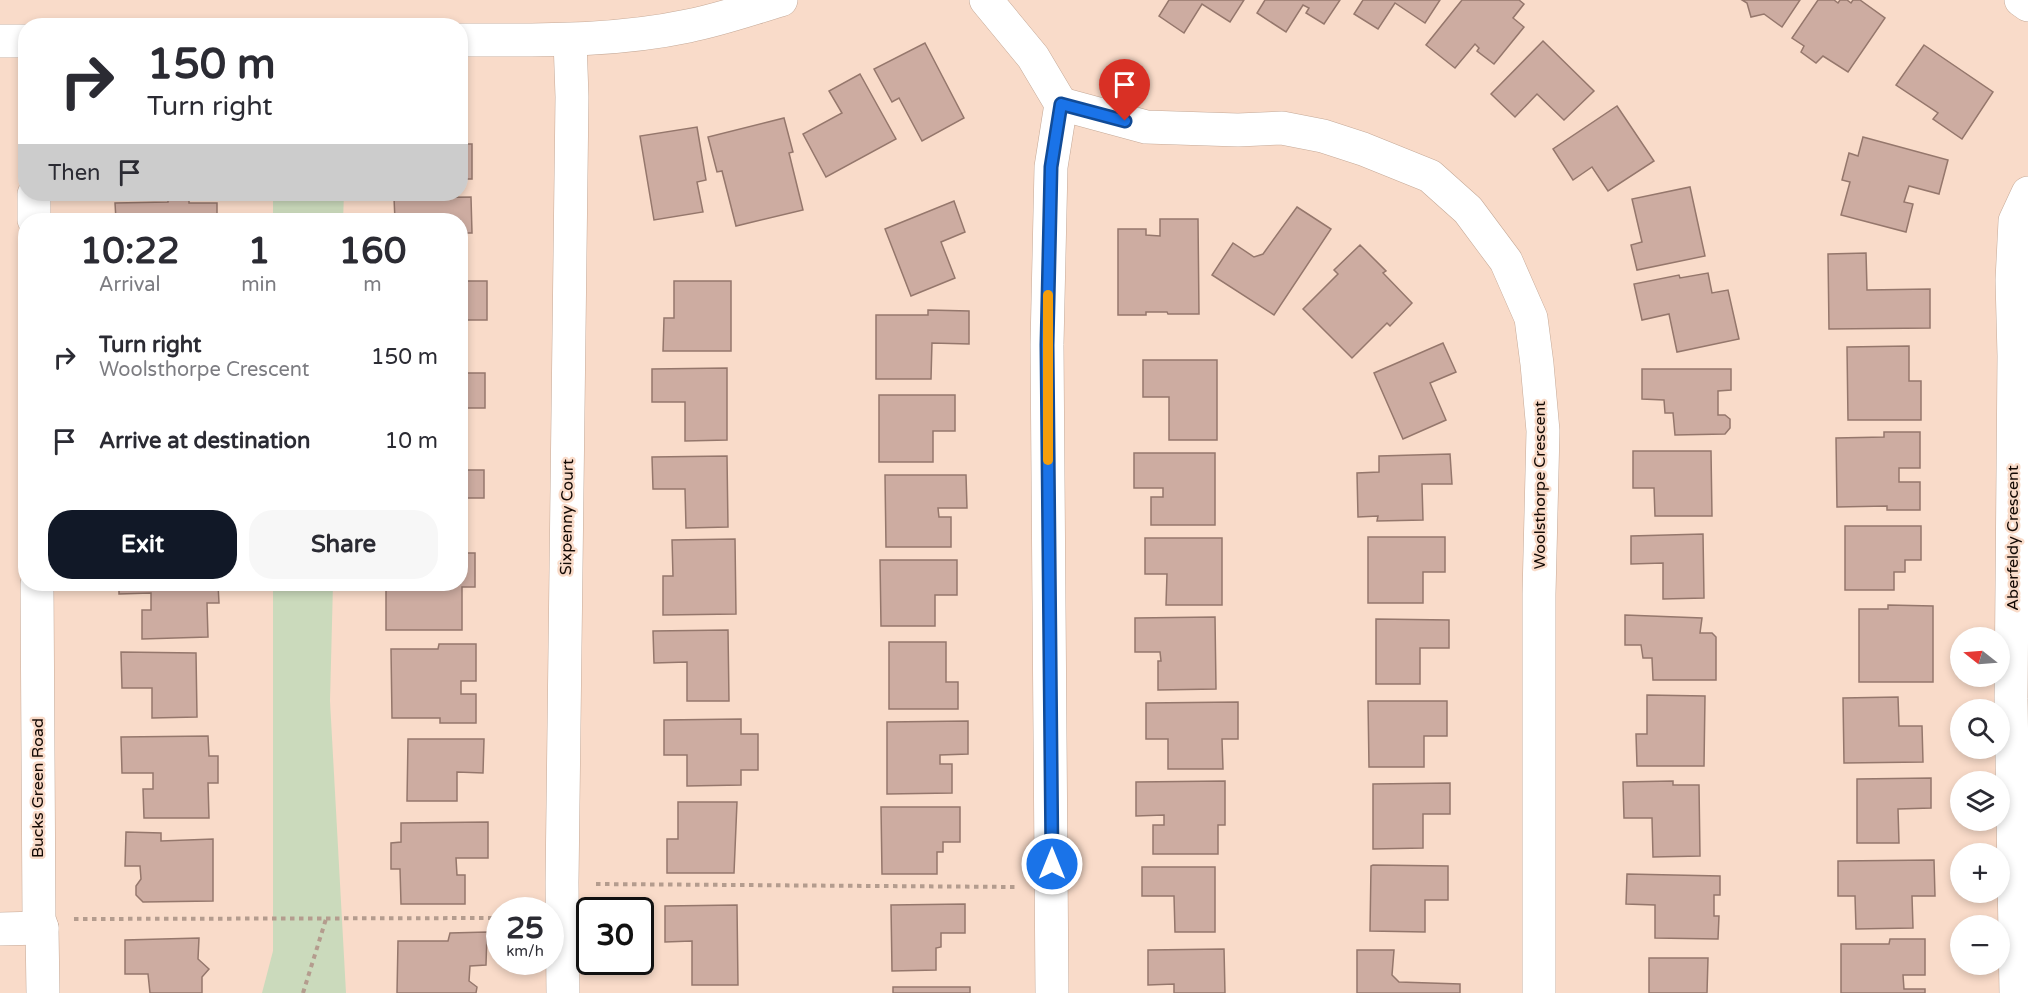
<!DOCTYPE html>
<html lang="en">
<head>
<meta charset="utf-8">
<style>
	:root { --surface:#fff; --page:#f7f7f7; --text:#2b2b33; --muted:#7c7c81; --accent:#111827 }
	body { margin:0; font-family:"Varela Round",sans-serif; background:var(--page); color:var(--text); height:100vh; display:flex; flex-direction:column; font-size:22px; white-space:nowrap }
	* { box-sizing:border-box; margin:0 }
	p { font-size:20px; color:var(--muted) }
	.icon { flex:none; width:33px; height:33px; fill:none; stroke:currentColor; stroke-width:2; stroke-linecap:round; stroke-linejoin:round }
	.map { position:relative; flex:1; overflow:hidden }
	.drawer { position:absolute; left:18px; top:213px; width:450px; height:378px; display:flex; flex-direction:column; background:var(--surface); border-radius:24px; box-shadow:0 3px 9px #0003 }
	.drawer>* { flex:none }
	.guide { position:absolute; left:18px; top:18px; width:450px; height:183px; border-radius:24px; box-shadow:0 3px 9px #0003; background:#fff; color:var(--text); overflow:hidden }
	.needle { width:39px; rotate:287deg }
	.fabs { position:absolute; left:1950px; top:627px; display:grid; gap:12px }
	.fabs a { display:grid; place-items:center; width:60px; height:60px; border-radius:50%; background:var(--surface); box-shadow:0 3px 9px #0003; font-size:30px }
	.speed { position:absolute; left:486px; top:897px; display:flex; gap:12px; font-size:30px; font-weight:700; text-align:center }
	.speed>* { display:grid; place-content:center; width:78px; height:78px; border-radius:50%; background:var(--surface); box-shadow:0 3px 9px #0003; line-height:1 }
	.speed small { font-size:15px; font-weight:400 }
	.speed .limit { border:3px solid #111; border-radius:9px; background:#fff; color:#111 }
	.pin { position:absolute; display:grid; place-items:center; width:51px; height:51px; color:#fff; margin:-62px -26px; border-radius:50% 50% 50% 0; rotate:-45deg; box-shadow:0 0 6px #0007 }
	.pin .icon { rotate:45deg }
	.me { position:absolute; width:66px; margin:-33px; rotate:0deg; stroke-linejoin:round; filter:drop-shadow(0 0 4px #0008) }
	.turn { display:flex; align-items:center; gap:21px; height:126px; padding:0 30px; font-size:27px }
	.turn .icon { width:78px; height:78px; stroke-width:2.5 }
	.turn b { display:block; font-size:42px; line-height:51px }
	.then { display:flex; align-items:center; height:57px; padding:0 30px; background:#0003; gap:12px; font-size:22px }
	.eta { display:flex; justify-content:space-evenly; align-items:center; height:102px; text-align:center }
	.eta b { font-size:36px; font-weight:700; line-height:42px }
	.action { display:flex; gap:12px; margin-top:auto; padding:12px 30px }
	.action a { flex:1; height:69px; border-radius:24px; background:var(--accent); color:#fff; font-size:24px; font-weight:700; line-height:69px; text-align:center }
	.action a+a { background:var(--page); color:var(--text) }
	ul { padding:0; list-style:none }
	li { display:flex; align-items:center; gap:18px; height:84px; padding:0 30px }
	li div { flex:1 }
	li b { display:block; font-size:22px }
	li em { font-style:normal }
	.map>svg:first-child { display:block }
</style>
</head>
<body>
<div class="map">
<svg width="2028" height="993" viewBox="0 0 2028 993">
	<rect width="100%" height="100%" fill="#f9dbc9"/>
	<g fill="#cbdabc">
		<path d="M 273,194 L 344,194 L 343,220 L 273,220 Z"/>
		<path d="M 273,584 L 333,584 L 330,701 L 346,993 L 262,993 L 273,951 Z"/>
	</g>
	<g fill="#cdaca1" stroke="#95776c" stroke-width="1.5">
		<path d="M 1169,0 L 1244,0 L 1230,22 L 1202,4 L 1184,33 L 1159,16 Z"/>
		<path d="M 1265,0 L 1340,0 L 1324,24 L 1306,13 L 1309,8 L 1303,5 L 1286,32 L 1257,13 Z"/>
		<path d="M 1363,0 L 1440,0 L 1425,23 L 1395,3 L 1378,29 L 1354,14 Z"/>
		<path d="M 1462,0 L 1519,0 L 1524,4 L 1513,18 L 1524,27 L 1494,64 L 1477,51 L 1479,48 L 1475,44 L 1455,68 L 1426,45 Z"/>
		<path d="M 1742,0 L 1800,0 L 1782,27 L 1764,14 L 1751,17 L 1747,3 Z"/>
		<path d="M 1818,0 L 1834,0 L 1838,3 L 1840,0 L 1847,0 L 1851,3 L 1853,0 L 1860,0 L 1885,18 L 1848,72 L 1823,56 L 1816,63 L 1801,52 L 1804,46 L 1792,38 Z"/>
		<path d="M 1543,41 L 1594,91 L 1564,120 L 1537,94 L 1515,117 L 1491,94 Z"/>
		<path d="M 925,43 L 964,118 L 922,141 L 899,98 L 892,102 L 874,69 Z"/>
		<path d="M 1924,45 L 1993,92 L 1962,139 L 1933,119 L 1938,113 L 1896,85 Z"/>
		<path d="M 860,74 L 896,139 L 826,177 L 803,134 L 842,113 L 829,91 Z"/>
		<path d="M 1617,106 L 1654,161 L 1608,191 L 1592,167 L 1573,180 L 1553,149 Z"/>
		<path d="M 784,118 L 793,152 L 789,153 L 803,210 L 736,226 L 722,171 L 717,172 L 708,137 Z"/>
		<path d="M 697,127 L 706,180 L 697,182 L 703,212 L 654,220 L 640,136 Z"/>
		<path d="M 1863,137 L 1948,160 L 1939,194 L 1909,186 L 1904,202 L 1913,204 L 1906,232 L 1841,215 L 1850,182 L 1842,180 L 1849,153 L 1858,156 Z"/>
		<rect x="460" y="144" width="12" height="35"/>
		<path d="M 1690,187 L 1705,256 L 1637,270 L 1631,245 L 1642,242 L 1632,199 Z"/>
		<path d="M 168,194 L 189,194 L 189,203 L 217,203 L 217,220 L 116,220 L 115,203 L 168,202 Z"/>
		<path d="M 471,197 L 472,233 L 460,233 L 460,220 L 395,220 L 394,198 Z"/>
		<path d="M 954,201 L 965,232 L 941,242 L 955,278 L 911,296 L 885,229 Z"/>
		<path d="M 1297,207 L 1331,229 L 1274,315 L 1212,275 L 1233,243 L 1254,257 L 1263,254 Z"/>
		<path d="M 1160,219 L 1198,219 L 1199,314 L 1168,314 L 1167,312 L 1146,312 L 1146,315 L 1118,315 L 1118,229 L 1146,229 L 1146,235 L 1160,236 Z"/>
		<path d="M 1360,245 L 1386,271 L 1383,273 L 1412,303 L 1390,326 L 1387,323 L 1352,358 L 1303,309 L 1338,274 L 1334,270 Z"/>
		<path d="M 1866,253 L 1867,290 L 1930,289 L 1930,328 L 1829,329 L 1828,254 Z"/>
		<path d="M 1708,273 L 1712,293 L 1728,290 L 1739,339 L 1677,352 L 1669,314 L 1642,320 L 1634,284 L 1679,275 L 1680,278 Z"/>
		<rect x="460" y="281" width="27" height="39"/>
		<path d="M 674,281 L 731,281 L 731,351 L 663,351 L 664,318 L 674,318 Z"/>
		<path d="M 928,310 L 969,311 L 969,344 L 932,343 L 931,379 L 876,379 L 876,315 L 928,315 Z"/>
		<path d="M 460,334 L 463,334 L 464,365 L 460,366 Z"/>
		<path d="M 1443,343 L 1456,372 L 1430,383 L 1446,420 L 1403,439 L 1374,373 Z"/>
		<path d="M 1909,346 L 1909,381 L 1921,381 L 1921,420 L 1848,420 L 1847,347 Z"/>
		<path d="M 1143,360 L 1217,360 L 1217,440 L 1169,440 L 1169,397 L 1143,397 Z"/>
		<path d="M 727,368 L 727,440 L 685,441 L 685,402 L 652,402 L 652,369 Z"/>
		<path d="M 1642,369 L 1731,369 L 1731,390 L 1718,391 L 1718,415 L 1725,415 L 1730,419 L 1730,428 L 1725,434 L 1675,435 L 1673,413 L 1665,413 L 1664,400 L 1642,399 Z"/>
		<rect x="460" y="373" width="25" height="35"/>
		<path d="M 879,395 L 955,395 L 955,431 L 933,431 L 933,462 L 879,462 Z"/>
		<rect x="460" y="425" width="3" height="29"/>
		<path d="M 1884,432 L 1920,432 L 1920,468 L 1899,468 L 1899,482 L 1920,482 L 1920,510 L 1887,510 L 1887,506 L 1837,507 L 1836,438 L 1884,437 Z"/>
		<path d="M 1633,451 L 1711,451 L 1712,516 L 1655,516 L 1654,488 L 1633,488 Z"/>
		<path d="M 1134,453 L 1215,453 L 1215,525 L 1151,525 L 1151,497 L 1163,497 L 1163,488 L 1134,488 Z"/>
		<path d="M 1450,454 L 1452,484 L 1422,484 L 1423,520 L 1377,521 L 1378,516 L 1358,517 L 1357,473 L 1379,472 L 1379,456 Z"/>
		<path d="M 727,456 L 728,527 L 686,528 L 685,489 L 653,489 L 652,457 Z"/>
		<path d="M 460,470 L 484,470 L 484,498 L 462,498 L 462,514 L 460,514 Z"/>
		<path d="M 885,475 L 966,475 L 967,508 L 938,508 L 939,517 L 951,517 L 951,547 L 886,547 Z"/>
		<path d="M 1845,526 L 1921,526 L 1921,560 L 1905,560 L 1905,572 L 1894,572 L 1894,590 L 1845,590 Z"/>
		<path d="M 1703,534 L 1704,598 L 1663,599 L 1663,563 L 1631,564 L 1631,536 Z"/>
		<path d="M 1368,537 L 1445,537 L 1445,572 L 1423,572 L 1423,603 L 1368,603 Z"/>
		<path d="M 1145,538 L 1222,538 L 1222,605 L 1166,605 L 1167,574 L 1145,574 Z"/>
		<path d="M 735,539 L 736,614 L 663,615 L 663,576 L 673,576 L 672,540 Z"/>
		<path d="M 460,553 L 475,553 L 475,587 L 462,587 L 462,630 L 386,630 L 386,584 L 460,584 Z"/>
		<path d="M 880,560 L 957,560 L 957,595 L 935,595 L 935,626 L 881,626 Z"/>
		<path d="M 119,584 L 218,584 L 219,603 L 207,603 L 208,637 L 142,639 L 142,610 L 151,610 L 151,593 L 119,594 Z"/>
		<path d="M 1888,605 L 1933,606 L 1933,682 L 1859,682 L 1859,609 L 1888,609 Z"/>
		<path d="M 1625,615 L 1702,618 L 1700,633 L 1712,633 L 1716,637 L 1716,680 L 1653,680 L 1652,658 L 1643,658 L 1641,645 L 1625,645 Z"/>
		<path d="M 1215,617 L 1216,689 L 1158,690 L 1158,661 L 1161,661 L 1160,652 L 1135,652 L 1135,618 Z"/>
		<path d="M 1376,619 L 1449,620 L 1449,648 L 1420,648 L 1420,684 L 1376,684 Z"/>
		<path d="M 728,630 L 729,701 L 687,701 L 687,662 L 654,663 L 653,631 Z"/>
		<path d="M 889,642 L 946,642 L 946,682 L 958,682 L 958,709 L 889,709 Z"/>
		<path d="M 439,644 L 476,644 L 476,681 L 461,681 L 461,694 L 476,694 L 476,723 L 440,723 L 440,718 L 392,718 L 391,649 L 438,649 Z"/>
		<path d="M 121,652 L 196,653 L 197,717 L 152,718 L 152,688 L 122,688 Z"/>
		<path d="M 1647,695 L 1705,696 L 1704,766 L 1637,766 L 1636,734 L 1647,734 Z"/>
		<path d="M 1898,697 L 1899,726 L 1922,726 L 1923,762 L 1844,763 L 1843,698 Z"/>
		<path d="M 1368,701 L 1447,701 L 1447,736 L 1424,736 L 1424,767 L 1369,767 Z"/>
		<path d="M 1238,702 L 1238,739 L 1222,739 L 1223,769 L 1168,769 L 1168,739 L 1146,739 L 1146,703 Z"/>
		<path d="M 741,719 L 741,734 L 758,734 L 758,770 L 741,770 L 741,785 L 687,786 L 687,755 L 664,755 L 664,720 Z"/>
		<path d="M 968,721 L 968,754 L 940,755 L 940,764 L 952,764 L 952,793 L 887,794 L 887,722 Z"/>
		<path d="M 208,736 L 209,756 L 218,756 L 218,783 L 208,783 L 209,818 L 144,818 L 143,789 L 153,789 L 153,773 L 122,773 L 121,737 Z"/>
		<path d="M 408,739 L 484,739 L 483,773 L 457,772 L 457,801 L 407,801 Z"/>
		<path d="M 1931,778 L 1931,808 L 1898,809 L 1899,843 L 1857,843 L 1857,779 Z"/>
		<path d="M 1225,781 L 1225,825 L 1218,825 L 1218,854 L 1153,854 L 1153,825 L 1164,825 L 1164,815 L 1136,816 L 1136,782 Z"/>
		<path d="M 1673,781 L 1673,785 L 1699,785 L 1700,856 L 1653,857 L 1652,818 L 1624,818 L 1623,782 Z"/>
		<path d="M 1450,783 L 1450,814 L 1423,814 L 1423,848 L 1373,849 L 1373,784 Z"/>
		<path d="M 678,802 L 737,802 L 734,873 L 667,873 L 667,839 L 678,839 Z"/>
		<path d="M 881,807 L 960,807 L 960,842 L 943,842 L 943,852 L 937,852 L 937,874 L 882,874 Z"/>
		<path d="M 488,822 L 488,858 L 456,858 L 457,875 L 465,875 L 465,904 L 401,904 L 400,869 L 391,869 L 391,843 L 401,842 L 401,823 Z"/>
		<path d="M 126,832 L 161,833 L 161,841 L 213,839 L 213,901 L 143,902 L 136,895 L 136,886 L 141,879 L 140,866 L 125,866 Z"/>
		<path d="M 1934,860 L 1935,896 L 1912,896 L 1913,928 L 1856,929 L 1855,896 L 1838,896 L 1838,861 Z"/>
		<path d="M 1373,865 L 1448,866 L 1448,900 L 1425,900 L 1425,932 L 1370,931 L 1371,866 Z"/>
		<path d="M 1142,867 L 1215,867 L 1215,932 L 1175,932 L 1174,896 L 1142,896 Z"/>
		<path d="M 1627,874 L 1720,876 L 1720,895 L 1714,895 L 1714,916 L 1719,916 L 1718,939 L 1655,938 L 1655,905 L 1626,904 Z"/>
		<path d="M 965,904 L 965,933 L 941,933 L 941,947 L 936,948 L 936,970 L 892,971 L 891,905 Z"/>
		<path d="M 737,905 L 738,985 L 692,985 L 692,941 L 665,942 L 665,906 Z"/>
		<path d="M 487,932 L 486,965 L 470,966 L 469,981 L 477,987 L 476,993 L 397,993 L 398,941 L 448,941 L 450,933 Z"/>
		<path d="M 199,938 L 198,959 L 209,969 L 202,977 L 202,993 L 150,993 L 148,974 L 125,974 L 125,940 Z"/>
		<path d="M 1890,939 L 1925,939 L 1925,975 L 1903,975 L 1904,989 L 1925,989 L 1925,993 L 1841,993 L 1841,944 L 1889,944 Z"/>
		<path d="M 1224,949 L 1225,993 L 1174,993 L 1174,984 L 1148,985 L 1148,950 Z"/>
		<path d="M 1357,950 L 1394,950 L 1392,975 L 1399,982 L 1460,984 L 1460,993 L 1357,993 Z"/>
		<path d="M 1649,958 L 1708,958 L 1707,993 L 1649,993 Z"/>
		<rect x="893" y="987" width="77" height="6"/>
	</g>
	<g fill="none" stroke-linecap="round" stroke-linejoin="round">
		<g stroke="#c5a997" stroke-width="34">
			<g id="minor">
				<path d="M 986,0 L 1033,57 L 1061,104 L 1051,167 L 1047,345 L 1052,993"/>
				<path d="M 2021,0 L 2028,5"/>
				<path d="M 460,40 C 537,40 613,42 688,26 C 719,20 750,9 781,0"/>
				<path d="M 0,41 L 26,41"/>
				<path d="M 1061,104 L 1146,127 L 1238,130 L 1282,128 L 1323,136 L 1363,149 L 1430,176 L 1468,210 L 1506,261 L 1531,318 L 1537,364 L 1543,431 L 1539,594 L 1539,993"/>
				<path d="M 34,194 L 34,220"/>
				<path d="M 37,584 L 39,919 L 42,928 L 43,993"/>
				<path d="M 0,929 L 42,928"/>
				<path d="M 563,993 L 562,883 L 572,97 L 570,40"/>
				<path d="M 2016,993 L 2011,699 L 2014,356 L 2012,280 L 2015,221 L 2028,193"/>
			</g>
		</g>
		<g stroke="#b49c8e" stroke-width="4" stroke-dasharray="4.5 4.5" stroke-linecap="butt">
			<path d="M 596,884 L 1018,887"/>
			<path d="M 74,919 L 500,918"/>
			<path d="M 303,993 L 326,919"/>
		</g>
		<use href="#minor" stroke="#fff" stroke-width="33"/>
	</g>
	<g fill="none" stroke-linecap="round" stroke-linejoin="round">
		<g stroke="#114b97" stroke-width="15">
			<path id="route" d="M 1052,864 L 1047,345 L 1051,167 L 1061,104 L 1125,121"/>
		</g>
		<use href="#route" stroke="#1a73e8" stroke-width="10"/>
		<path stroke="#f59e0b" stroke-width="10" d="M 1048,295 L 1048,460"/>
	</g>
	<g text-anchor="middle" dominant-baseline="central" stroke-width="5" stroke-linejoin="round" paint-order="stroke">
		<g font-size="16" fill="#130904" stroke="#f9dbc9">
			<text transform="translate(1540 485) rotate(-90)">Woolsthorpe Crescent</text>
			<text transform="translate(567 517) rotate(-89)">Sixpenny Court</text>
			<text transform="translate(2013 538) rotate(-90)">Aberfeldy Crescent</text>
			<text transform="translate(38 788) rotate(-90)">Bucks Green Road</text>
		</g>
	</g>
</svg>
<div class="fabs">
<a><svg class="needle" viewBox="-14 -14 28 28"><path d="M0-13l5 13h-10z" fill="#e53935"/><path d="M0 13l5-13h-10z" fill="#7c7c81"/></svg></a>
<a><svg class="icon" aria-label="search" viewBox="0 0 24 24"><circle cx="10" cy="10" r="6"/><path d="M15 15l6 6"/></svg></a>
<a><svg class="icon" aria-label="layers" viewBox="0 0 24 24"><path d="M12 4l9 5-9 5-9-5zM3 14l9 5 9-5"/></svg></a>
<a>+</a>
<a>−</a>
</div>
<div class="speed"><div>25<small>km/h</small></div><div class="limit">30</div></div>
<div class="pin" style="left:1125px;top:121px;background:#d93025"><svg class="icon" aria-label="arrive" viewBox="0 0 24 24"><path d="M6 21V4h12l-3 4 3 4H6"/></svg></div>
<svg class="me" style="left:1052px;top:864px" viewBox="-20 -20 40 40"><circle r="17" fill="#1a73e8" stroke="#fff" stroke-width="3"/><path d="M0-11L8 9 0 5-8 9z" fill="#fff"/></svg>
<div class="guide">
<div class="turn"><svg class="icon" aria-label="right" viewBox="0 0 24 24"><path d="M7 20v-9h11M14 6l5 5-5 5"/></svg><div><b>150 m</b>Turn right</div></div>
<div class="then">Then<svg class="icon" aria-label="arrive" viewBox="0 0 24 24"><path d="M6 21V4h12l-3 4 3 4H6"/></svg></div>
</div>
<section class="drawer">
<div class="eta">
<div><b>10:22</b><p>Arrival</p></div>
<div><b>1</b><p>min</p></div>
<div><b>160</b><p>m</p></div>
</div>
<ul>
<li><svg class="icon" aria-label="right" viewBox="0 0 24 24"><path d="M7 20v-9h11M14 6l5 5-5 5"/></svg><div><b>Turn right</b><p>Woolsthorpe Crescent</p></div><em>150 m</em></li>
<li><svg class="icon" aria-label="arrive" viewBox="0 0 24 24"><path d="M6 21V4h12l-3 4 3 4H6"/></svg><div><b>Arrive at destination</b></div><em>10 m</em></li>
</ul>
<div class="action"><a>Exit</a><a>Share</a></div>
</section>
</div>
</body>
</html>
